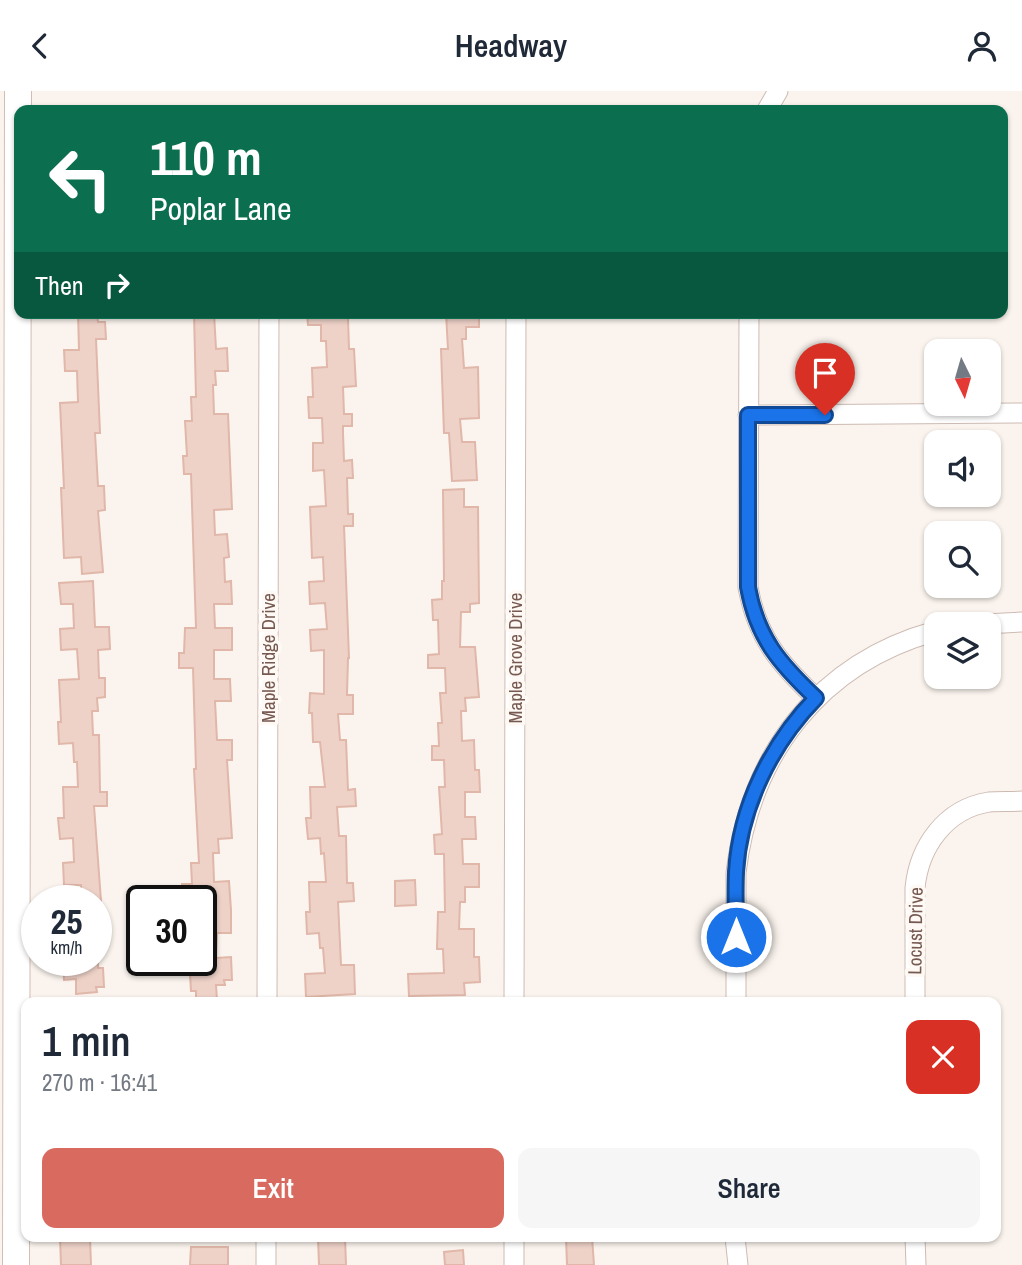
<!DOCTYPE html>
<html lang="en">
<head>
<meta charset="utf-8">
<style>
	:root { --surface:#fff; --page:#f6f6f7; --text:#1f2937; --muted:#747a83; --accent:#d96a5f }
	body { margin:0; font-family:"Archivo Narrow",sans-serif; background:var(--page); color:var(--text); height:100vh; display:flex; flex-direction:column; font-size:26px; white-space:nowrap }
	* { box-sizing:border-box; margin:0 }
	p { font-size:23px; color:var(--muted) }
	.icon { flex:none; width:38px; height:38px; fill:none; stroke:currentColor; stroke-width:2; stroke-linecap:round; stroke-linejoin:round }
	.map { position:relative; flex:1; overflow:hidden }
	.side { position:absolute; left:21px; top:906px; width:980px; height:245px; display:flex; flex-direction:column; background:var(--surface); border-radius:14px; box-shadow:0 2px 5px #0004 }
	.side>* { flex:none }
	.hud { position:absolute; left:14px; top:14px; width:994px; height:214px; border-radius:14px; box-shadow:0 2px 5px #0004; background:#0b6e4f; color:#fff; overflow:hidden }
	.needle { width:46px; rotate:175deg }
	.buttons { position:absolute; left:924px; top:248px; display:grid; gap:14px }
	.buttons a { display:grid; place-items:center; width:77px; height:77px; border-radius:14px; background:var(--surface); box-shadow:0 2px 5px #0004; font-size:35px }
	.speed { position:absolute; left:21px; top:794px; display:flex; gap:14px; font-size:35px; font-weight:700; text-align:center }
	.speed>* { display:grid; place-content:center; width:91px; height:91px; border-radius:50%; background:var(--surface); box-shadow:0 2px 5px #0004; line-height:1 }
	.speed small { font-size:18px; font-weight:400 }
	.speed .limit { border:4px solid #111; border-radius:10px; background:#fff; color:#111 }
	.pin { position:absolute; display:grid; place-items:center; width:60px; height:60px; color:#fff; margin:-72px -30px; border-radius:50% 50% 50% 0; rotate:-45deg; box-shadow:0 0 7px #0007 }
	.pin .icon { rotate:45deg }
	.me { position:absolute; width:77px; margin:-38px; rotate:0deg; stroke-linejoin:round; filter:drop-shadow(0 0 5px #0008) }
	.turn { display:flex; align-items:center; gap:24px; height:147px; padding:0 21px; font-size:32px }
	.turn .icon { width:91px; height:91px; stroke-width:2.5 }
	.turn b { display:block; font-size:49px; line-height:60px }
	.then { display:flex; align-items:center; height:66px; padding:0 21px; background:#0003; gap:14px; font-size:26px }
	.round { display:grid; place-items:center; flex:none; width:74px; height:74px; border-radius:14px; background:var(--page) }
	.head { display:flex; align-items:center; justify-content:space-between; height:119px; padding:0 21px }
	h1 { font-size:42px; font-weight:600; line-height:52px }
	.cta { display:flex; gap:14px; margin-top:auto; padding:14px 21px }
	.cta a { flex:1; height:80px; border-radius:14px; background:var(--accent); color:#fff; font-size:28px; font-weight:600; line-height:80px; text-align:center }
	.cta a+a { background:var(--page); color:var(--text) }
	header { display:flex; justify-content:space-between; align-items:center; height:91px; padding:0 21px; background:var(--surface); font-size:32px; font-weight:600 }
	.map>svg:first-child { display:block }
</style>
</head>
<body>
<header><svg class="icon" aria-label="back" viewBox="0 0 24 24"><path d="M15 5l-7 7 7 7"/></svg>Headway<svg class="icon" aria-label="person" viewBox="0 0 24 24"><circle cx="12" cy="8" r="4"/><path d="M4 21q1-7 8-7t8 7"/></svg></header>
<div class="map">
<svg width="1022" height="1174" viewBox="0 0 1022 1174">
	<rect width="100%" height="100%" fill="#fbf4ee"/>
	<g fill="#eed2c8" stroke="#e0b7a9" stroke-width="2">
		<path d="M 78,222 L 97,222 L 98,231 L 105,231 L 106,248 L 96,248 L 100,342 L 95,342 L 98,395 L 104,395 L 105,419 L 98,420 L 103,481 L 82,483 L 81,466 L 64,467 L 61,397 L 64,397 L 60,312 L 78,311 L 77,280 L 65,280 L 64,259 L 79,259 Z"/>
		<path d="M 194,222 L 214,222 L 216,258 L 227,257 L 228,280 L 215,280 L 216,294 L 213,294 L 214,323 L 228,323 L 232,418 L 214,419 L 215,444 L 227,443 L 229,466 L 224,467 L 225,491 L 231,490 L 232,513 L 214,513 L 215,537 L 232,537 L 232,559 L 214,559 L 214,588 L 230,588 L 231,610 L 215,610 L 217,649 L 232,649 L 232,669 L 227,669 L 232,747 L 218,748 L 219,762 L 213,762 L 214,791 L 229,790 L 231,819 L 231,842 L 217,842 L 216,867 L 231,866 L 232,889 L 224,889 L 225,894 L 216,894 L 217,909 L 196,909 L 196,900 L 191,900 L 190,883 L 197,883 L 197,870 L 201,870 L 201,810 L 182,810 L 182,793 L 192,793 L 191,772 L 199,772 L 194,678 L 196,678 L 193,577 L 179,577 L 179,562 L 184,562 L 185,537 L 196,537 L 191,383 L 184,383 L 183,365 L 187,365 L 185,330 L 192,330 L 191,306 L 196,306 Z"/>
		<path d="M 307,222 L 343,222 L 343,227 L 348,227 L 349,258 L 354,258 L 356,295 L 343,296 L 344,323 L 352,323 L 352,335 L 343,335 L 343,342 L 344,370 L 352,369 L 353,387 L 347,387 L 348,423 L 353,423 L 353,435 L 344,435 L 349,567 L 348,567 L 347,604 L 353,604 L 353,623 L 338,623 L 340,649 L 346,649 L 348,699 L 355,698 L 356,715 L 337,716 L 339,745 L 346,745 L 347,792 L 353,792 L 354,810 L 338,811 L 341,874 L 354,874 L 355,903 L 306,906 L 305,883 L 325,882 L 323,857 L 320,857 L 319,842 L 307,843 L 306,821 L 310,821 L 309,791 L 326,791 L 324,762 L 321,763 L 320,747 L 308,748 L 306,727 L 311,727 L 310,696 L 325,696 L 320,651 L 313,651 L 312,622 L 309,622 L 310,602 L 324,603 L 324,559 L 311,560 L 310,539 L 327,538 L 325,512 L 310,513 L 309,491 L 324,490 L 323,466 L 312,467 L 310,416 L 326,415 L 324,379 L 313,380 L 313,352 L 323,352 L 322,327 L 309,327 L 308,306 L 313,306 L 312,277 L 327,276 L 326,250 L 321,250 L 321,234 L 308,234 Z"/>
		<path d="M 446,222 L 479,222 L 479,236 L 466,236 L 466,248 L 462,248 L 464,277 L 478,276 L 479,327 L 460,328 L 462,351 L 475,351 L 477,389 L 452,390 L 449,342 L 444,342 L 441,258 L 448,258 Z"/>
		<path d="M 464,398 L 464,416 L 478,416 L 479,512 L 470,513 L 470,521 L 461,521 L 460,556 L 475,556 L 479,606 L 465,607 L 466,620 L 461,620 L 462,650 L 474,649 L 475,679 L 479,679 L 480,701 L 465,701 L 465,726 L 475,726 L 476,748 L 462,748 L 463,773 L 479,773 L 479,796 L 465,796 L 465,811 L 460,811 L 459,838 L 474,838 L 474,866 L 479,866 L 480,891 L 464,892 L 465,904 L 409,905 L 408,883 L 444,882 L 443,858 L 437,858 L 438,821 L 445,821 L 444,763 L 435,763 L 434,744 L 442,743 L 439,696 L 445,696 L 444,669 L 432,669 L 432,655 L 439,655 L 438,632 L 442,632 L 440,602 L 446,602 L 445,577 L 428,577 L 428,564 L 439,563 L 438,529 L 433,529 L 432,509 L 442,508 L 442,490 L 444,490 L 443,399 Z"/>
		<path d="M 93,490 L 95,536 L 109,536 L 110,558 L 98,559 L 99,587 L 105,587 L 105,606 L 97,607 L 98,620 L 92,620 L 93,644 L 99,644 L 100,701 L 107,701 L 107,715 L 94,715 L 101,810 L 81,810 L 81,794 L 64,794 L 63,772 L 74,771 L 73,747 L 60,748 L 58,727 L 64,727 L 63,696 L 78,696 L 77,671 L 74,671 L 73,652 L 59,653 L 58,631 L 61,631 L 59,589 L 79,588 L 77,558 L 61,559 L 60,538 L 74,537 L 73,513 L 61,513 L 59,492 Z"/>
		<path d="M 415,789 L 416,814 L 395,815 L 395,790 Z"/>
		<path d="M 63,870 L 98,870 L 98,877 L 103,877 L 104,896 L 96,896 L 97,901 L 76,903 L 76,888 L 64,889 Z"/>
		<path d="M 60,1146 L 90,1146 L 91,1174 L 61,1174 Z"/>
		<path d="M 318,1146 L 345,1146 L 346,1174 L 319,1174 Z"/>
		<path d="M 566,1146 L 592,1146 L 594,1174 L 567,1174 Z"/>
		<path d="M 191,1156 L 228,1156 L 228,1174 L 190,1174 Z"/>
		<path d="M 463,1159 L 464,1174 L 445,1174 L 444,1161 Z"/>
	</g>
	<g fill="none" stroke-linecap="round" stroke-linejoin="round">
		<g stroke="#cdbbb3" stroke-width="21">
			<g id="street">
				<path d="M 767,19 L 778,0"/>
				<path d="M 749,222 L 748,496 C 757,547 780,573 816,607"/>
				<path d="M 748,324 L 1022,322"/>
				<path d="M 967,534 L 1022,531"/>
				<path d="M 267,912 L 269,222"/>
				<path d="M 514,912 L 516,222"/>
				<path d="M 736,912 L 736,782 C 750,664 819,572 936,540"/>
				<path d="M 915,912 L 915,797 C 919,756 945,718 989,711 C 999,710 1011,711 1022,710"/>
				<path d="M 735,1146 L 738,1174"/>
				<path d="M 915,1146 L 916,1174"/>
				<path d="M 266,1174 L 266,1146"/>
				<path d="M 514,1174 L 514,1146"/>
			</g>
		</g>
		<g stroke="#d2bdb3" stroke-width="28">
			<path id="secondary" d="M 16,1174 L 18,0"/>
		</g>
		<use href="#street" stroke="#fff" stroke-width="19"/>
		<use href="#secondary" stroke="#fff" stroke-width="26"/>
	</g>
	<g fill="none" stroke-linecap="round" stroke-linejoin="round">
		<g stroke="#114b97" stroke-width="18">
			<path id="route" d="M 736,846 C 736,825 735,803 736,781 C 740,716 771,653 816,607 C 780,573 757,547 748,496 L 748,324 L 825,324"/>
		</g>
		<use href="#route" stroke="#1a73e8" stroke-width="12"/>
	</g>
	<g text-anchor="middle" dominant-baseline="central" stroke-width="7" stroke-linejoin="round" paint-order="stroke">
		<g font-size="19" fill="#765951" stroke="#fef9f4">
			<text transform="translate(268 567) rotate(-90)">Maple Ridge Drive</text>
			<text transform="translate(515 567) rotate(-90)">Maple Grove Drive</text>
			<text transform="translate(915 840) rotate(-89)">Locust Drive</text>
		</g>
	</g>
</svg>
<div class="buttons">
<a><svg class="needle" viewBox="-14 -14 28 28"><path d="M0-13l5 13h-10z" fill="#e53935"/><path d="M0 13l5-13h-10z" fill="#747a83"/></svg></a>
<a><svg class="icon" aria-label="sound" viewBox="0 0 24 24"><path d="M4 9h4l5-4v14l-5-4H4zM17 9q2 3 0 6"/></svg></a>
<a><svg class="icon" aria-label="search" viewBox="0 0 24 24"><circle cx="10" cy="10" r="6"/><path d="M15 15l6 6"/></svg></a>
<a><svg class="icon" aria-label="layers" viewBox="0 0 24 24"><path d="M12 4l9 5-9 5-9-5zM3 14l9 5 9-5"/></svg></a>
</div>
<div class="speed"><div>25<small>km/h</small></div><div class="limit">30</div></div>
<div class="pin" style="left:825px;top:324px;background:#d93025"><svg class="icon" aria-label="arrive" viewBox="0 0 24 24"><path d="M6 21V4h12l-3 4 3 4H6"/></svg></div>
<svg class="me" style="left:736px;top:846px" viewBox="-20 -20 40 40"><circle r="17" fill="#1a73e8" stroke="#fff" stroke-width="3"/><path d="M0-11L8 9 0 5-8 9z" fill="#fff"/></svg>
<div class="hud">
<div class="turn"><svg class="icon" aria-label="left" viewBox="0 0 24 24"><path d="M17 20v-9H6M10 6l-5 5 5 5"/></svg><div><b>110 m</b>Poplar Lane</div></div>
<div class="then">Then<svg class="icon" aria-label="right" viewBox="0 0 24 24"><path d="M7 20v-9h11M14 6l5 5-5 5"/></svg></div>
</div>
<section class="side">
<div class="head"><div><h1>1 min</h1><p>270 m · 16:41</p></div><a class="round" style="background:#d93025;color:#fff"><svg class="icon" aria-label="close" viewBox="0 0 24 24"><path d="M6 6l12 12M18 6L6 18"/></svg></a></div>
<div class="cta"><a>Exit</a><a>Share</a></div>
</section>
</div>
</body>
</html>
